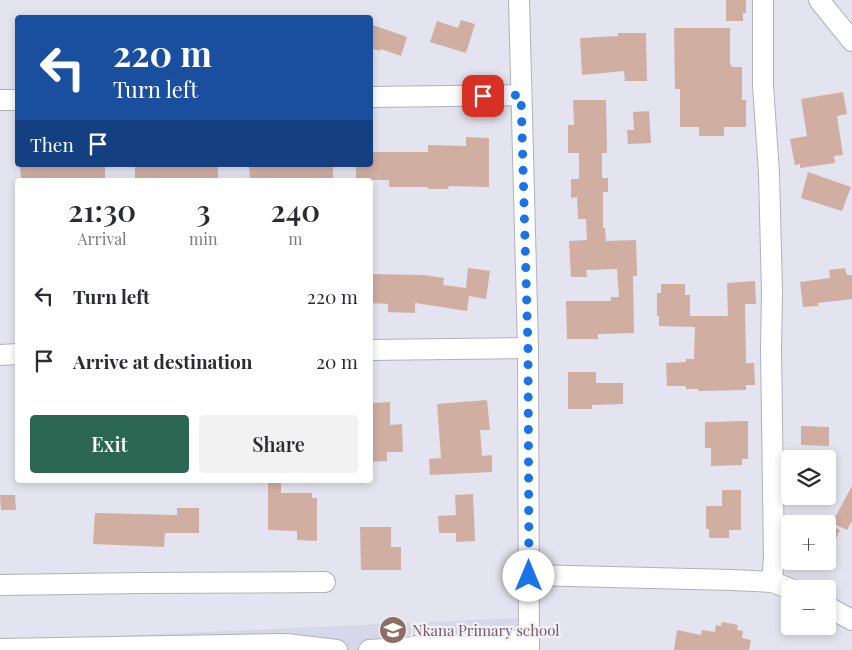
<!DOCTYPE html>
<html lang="en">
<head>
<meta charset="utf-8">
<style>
	:root { --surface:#fff; --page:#f2f2f3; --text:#2b2b33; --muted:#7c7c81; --accent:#2a6652 }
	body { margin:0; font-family:"Playfair Display",serif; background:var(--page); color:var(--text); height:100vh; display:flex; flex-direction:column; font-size:19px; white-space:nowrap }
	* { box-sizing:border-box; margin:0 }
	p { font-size:16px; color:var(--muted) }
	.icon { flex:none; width:28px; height:28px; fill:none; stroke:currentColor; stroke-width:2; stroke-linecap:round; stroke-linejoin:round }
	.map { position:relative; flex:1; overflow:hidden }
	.details { position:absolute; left:15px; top:178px; width:358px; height:305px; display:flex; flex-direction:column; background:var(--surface); border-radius:5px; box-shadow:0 2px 8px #0003 }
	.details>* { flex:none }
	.guide { position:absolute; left:15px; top:15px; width:358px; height:152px; border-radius:5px; box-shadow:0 2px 8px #0003; background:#1a4fa0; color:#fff; overflow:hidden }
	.tools { position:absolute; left:781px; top:450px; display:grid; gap:10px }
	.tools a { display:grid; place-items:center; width:55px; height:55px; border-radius:5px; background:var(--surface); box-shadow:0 2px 8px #0003; font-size:25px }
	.pin { position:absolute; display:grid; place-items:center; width:42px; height:42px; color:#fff; margin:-21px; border-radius:10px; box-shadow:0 2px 8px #0006 }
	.me { position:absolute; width:55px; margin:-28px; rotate:0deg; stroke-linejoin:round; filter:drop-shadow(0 0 4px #0008) }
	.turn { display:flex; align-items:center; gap:18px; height:105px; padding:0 15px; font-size:22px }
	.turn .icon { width:65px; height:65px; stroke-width:2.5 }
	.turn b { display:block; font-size:35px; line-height:42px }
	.then { display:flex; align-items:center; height:48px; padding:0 15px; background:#0003; gap:10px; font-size:19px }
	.eta { display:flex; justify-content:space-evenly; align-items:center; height:85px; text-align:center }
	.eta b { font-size:30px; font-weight:600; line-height:35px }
	.primary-button { display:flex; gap:10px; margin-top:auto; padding:10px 15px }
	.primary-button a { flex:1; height:58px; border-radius:5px; background:var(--accent); color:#fff; font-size:20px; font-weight:600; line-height:58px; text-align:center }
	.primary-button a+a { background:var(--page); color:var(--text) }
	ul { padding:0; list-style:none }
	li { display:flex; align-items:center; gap:15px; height:65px; padding:0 15px }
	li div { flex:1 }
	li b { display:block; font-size:19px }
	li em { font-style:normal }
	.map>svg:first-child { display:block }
</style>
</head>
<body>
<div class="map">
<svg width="852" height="650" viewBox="0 0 852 650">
	<rect width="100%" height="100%" fill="#e3e4ef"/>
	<path fill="#d6d7e9" d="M 524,618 L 523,650 L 0,650 L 0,641 Z"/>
	<g fill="#d1aea2">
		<path d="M 726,0 L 746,0 L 746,13 L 743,13 L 743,21 L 726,21 Z"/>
		<path d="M 461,20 L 475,24 L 466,53 L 430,42 L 437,21 L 458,28 Z"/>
		<path d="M 370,24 L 407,37 L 401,56 L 381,49 L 380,51 L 370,48 Z"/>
		<path d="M 674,28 L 730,28 L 730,63 L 732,67 L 742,67 L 742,100 L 746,100 L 746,127 L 724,127 L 724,136 L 699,136 L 699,127 L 680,127 L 680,89 L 675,89 Z"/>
		<path d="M 618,33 L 646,33 L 647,81 L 625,81 L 624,71 L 582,75 L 580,38 L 618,36 Z"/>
		<path d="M 843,92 L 847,114 L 837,116 L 843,155 L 834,156 L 835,163 L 800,168 L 800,164 L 795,165 L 790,139 L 807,136 L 801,99 Z"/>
		<path d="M 573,100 L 606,100 L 607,153 L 602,153 L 602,178 L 608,178 L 608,192 L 603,192 L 603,228 L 605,228 L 606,241 L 636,240 L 637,276 L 633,276 L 634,333 L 598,334 L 598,339 L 567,339 L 566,301 L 611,301 L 611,297 L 619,297 L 617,269 L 586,270 L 587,277 L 571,277 L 569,241 L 587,240 L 586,219 L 578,219 L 577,197 L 571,198 L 571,179 L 579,179 L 579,153 L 568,153 L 568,125 L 574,125 Z"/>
		<path d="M 649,111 L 651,143 L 628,144 L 627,130 L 634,130 L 633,112 Z"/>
		<path d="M 466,137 L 489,138 L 489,187 L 449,186 L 448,189 L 428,189 L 428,187 L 389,187 L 389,180 L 356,180 L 356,165 L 370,165 L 370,152 L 428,152 L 428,145 L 466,146 Z"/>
		<path d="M 20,165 L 105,165 L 105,180 L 21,180 Z"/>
		<rect x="135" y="165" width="83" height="15"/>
		<path d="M 249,165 L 333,165 L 333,180 L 250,180 Z"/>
		<path d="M 808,172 L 851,187 L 842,211 L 801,198 Z"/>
		<path d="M 468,268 L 490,271 L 486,299 L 469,296 L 467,311 L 415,303 L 415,313 L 388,312 L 388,304 L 370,303 L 370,274 L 423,275 L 444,278 L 443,285 L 466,288 Z"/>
		<path d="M 845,268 L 847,275 L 852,275 L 852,299 L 818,303 L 818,306 L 803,307 L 800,282 L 830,278 L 829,270 Z"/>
		<path d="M 755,281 L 756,304 L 745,304 L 746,363 L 754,363 L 755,385 L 746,385 L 746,390 L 698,391 L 698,389 L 686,389 L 686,386 L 667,386 L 666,363 L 686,362 L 686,359 L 694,359 L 695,327 L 659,326 L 659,316 L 657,316 L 657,293 L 661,293 L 661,284 L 685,284 L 685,295 L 690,295 L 690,316 L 728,316 L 727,283 Z"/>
		<path d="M 568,372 L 596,372 L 596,383 L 623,383 L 623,404 L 592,405 L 592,409 L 568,409 Z"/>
		<path d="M 487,400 L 490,430 L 480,430 L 482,456 L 492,455 L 492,472 L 430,475 L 429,459 L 441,458 L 437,404 Z"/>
		<path d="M 390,402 L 390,425 L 402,424 L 403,452 L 387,452 L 387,461 L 370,462 L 370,403 Z"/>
		<path d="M 748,421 L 748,459 L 742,459 L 742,465 L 711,466 L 711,448 L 705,448 L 705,422 Z"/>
		<path d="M 801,426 L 829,427 L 829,446 L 801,445 Z"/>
		<path d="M 268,480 L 281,480 L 281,493 L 312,493 L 312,498 L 317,498 L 317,541 L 297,540 L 297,531 L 268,530 Z"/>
		<path d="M 852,486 L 852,521 L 847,530 L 832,523 Z"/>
		<path d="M 722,490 L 741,490 L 741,530 L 729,530 L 729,538 L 709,538 L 709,529 L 706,529 L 706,506 L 722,506 Z"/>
		<path d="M 473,494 L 475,541 L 456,542 L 456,533 L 439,533 L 438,516 L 456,515 L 455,495 Z"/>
		<path d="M 0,495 L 15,495 L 16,510 L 1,510 Z"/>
		<path d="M 177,508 L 199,508 L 199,533 L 165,533 L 164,547 L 93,544 L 95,513 L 177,515 Z"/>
		<path d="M 828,524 L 840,530 L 828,555 Z"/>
		<path d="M 360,527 L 391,527 L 391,547 L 401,547 L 401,570 L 361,570 Z"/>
		<path d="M 722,622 L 738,625 L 737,630 L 743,631 L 742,638 L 751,640 L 749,650 L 674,650 L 677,630 L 701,635 L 702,630 L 715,632 L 716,625 L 721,626 Z"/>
	</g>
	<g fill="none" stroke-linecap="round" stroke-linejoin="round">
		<g stroke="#b1b1bb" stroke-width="22">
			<g id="minor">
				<path d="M 519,0 L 528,348 L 529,650"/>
				<path d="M 763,0 L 763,86 L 769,173 L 772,292 L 771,349 L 774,557 L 772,582"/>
				<path d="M 819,0 L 852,41"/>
				<path d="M 370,97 L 521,95"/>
				<path d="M 0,100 L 18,100"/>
				<path d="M 370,350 L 528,348"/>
				<path d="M 0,355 L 18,354"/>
				<path d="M 529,575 L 732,580 L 772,582 L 791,589"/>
				<path d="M 0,585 L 142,583 L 325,582"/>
				<path d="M 828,607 L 852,620"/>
				<path d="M 0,649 L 286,644 L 337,650"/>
				<path d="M 369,650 L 529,640"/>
			</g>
		</g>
		<use href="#minor" stroke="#fff" stroke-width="20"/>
	</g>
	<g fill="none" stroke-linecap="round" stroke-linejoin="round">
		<path stroke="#1a73e8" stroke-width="9" stroke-dasharray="0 16.2" d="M 483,96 L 521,95 L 528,348 L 529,576"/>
	</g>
	<defs>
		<g id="school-disc" transform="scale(1.4375)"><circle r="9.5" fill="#8d6e63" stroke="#f1f1fc"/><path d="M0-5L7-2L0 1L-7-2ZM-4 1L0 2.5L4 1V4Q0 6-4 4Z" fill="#fff"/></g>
	</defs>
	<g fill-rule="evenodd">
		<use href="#school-disc" x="393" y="630"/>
	</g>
	<g text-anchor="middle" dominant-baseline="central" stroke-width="4.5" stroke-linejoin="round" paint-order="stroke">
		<g font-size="15" fill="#785e54" stroke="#f1f1fc" text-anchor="start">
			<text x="412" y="630">Nkana Primary school</text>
		</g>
	</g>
</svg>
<div class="tools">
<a><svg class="icon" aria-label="layers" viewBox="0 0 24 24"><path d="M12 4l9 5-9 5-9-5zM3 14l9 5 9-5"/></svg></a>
<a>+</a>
<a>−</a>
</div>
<div class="pin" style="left:483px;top:96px;background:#d93025"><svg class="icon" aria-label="arrive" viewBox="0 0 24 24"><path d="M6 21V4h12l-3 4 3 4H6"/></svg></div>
<svg class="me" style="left:529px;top:576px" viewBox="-20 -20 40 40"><circle r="19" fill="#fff"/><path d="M0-13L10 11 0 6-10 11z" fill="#1a73e8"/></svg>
<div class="guide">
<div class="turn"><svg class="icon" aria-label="left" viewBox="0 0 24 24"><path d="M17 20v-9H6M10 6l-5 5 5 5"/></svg><div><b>220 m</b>Turn left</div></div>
<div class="then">Then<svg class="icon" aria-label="arrive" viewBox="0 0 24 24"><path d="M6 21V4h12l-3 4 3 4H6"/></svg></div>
</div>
<section class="details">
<div class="eta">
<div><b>21:30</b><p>Arrival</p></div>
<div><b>3</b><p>min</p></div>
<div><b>240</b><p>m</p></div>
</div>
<ul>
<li><svg class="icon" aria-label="left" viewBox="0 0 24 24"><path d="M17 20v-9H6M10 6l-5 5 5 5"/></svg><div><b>Turn left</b></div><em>220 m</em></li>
<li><svg class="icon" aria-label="arrive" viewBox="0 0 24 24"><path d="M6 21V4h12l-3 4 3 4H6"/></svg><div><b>Arrive at destination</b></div><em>20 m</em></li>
</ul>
<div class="primary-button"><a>Exit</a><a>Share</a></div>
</section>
</div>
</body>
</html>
